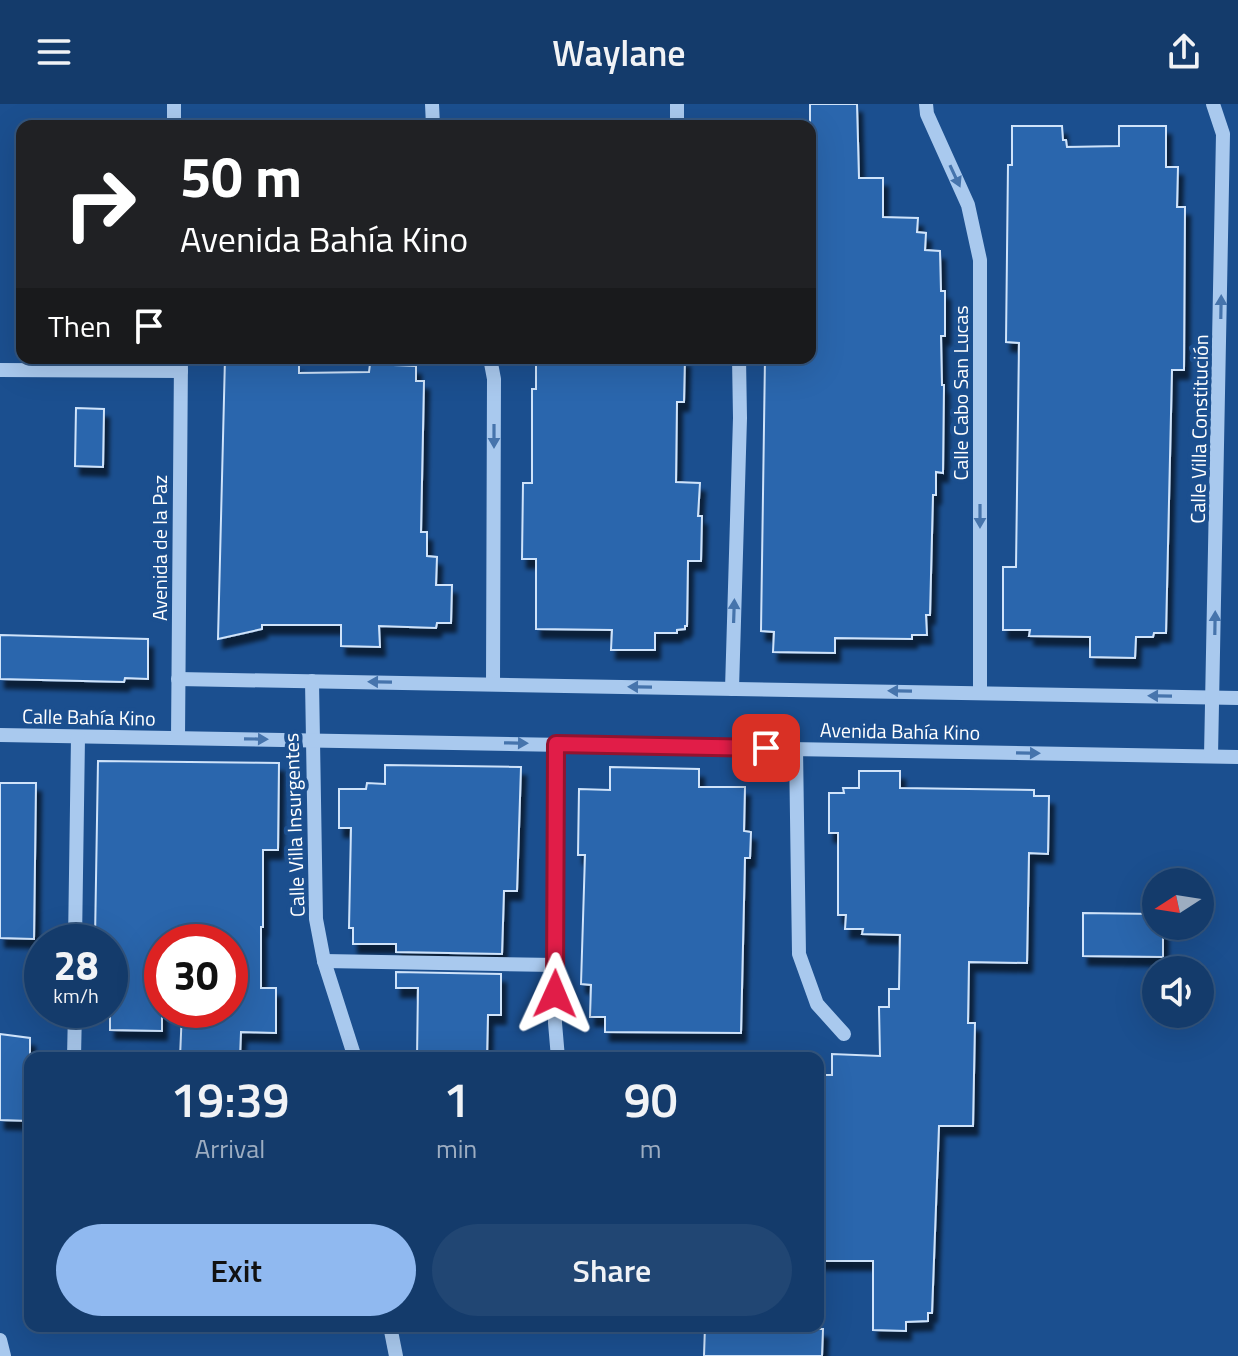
<!DOCTYPE html>
<html lang="en">
<head>
<meta charset="utf-8">
<style>
	:root { --surface:#143b6b; --page:#214673; --text:#f1f3f6; --muted:#9dadc1; --line:#33557e; --accent:#90b9f0 }
	body { margin:0; font-family:"Titillium Web",sans-serif; background:var(--page); color:var(--text); height:100vh; display:flex; flex-direction:column; font-size:30px; white-space:nowrap }
	* { box-sizing:border-box; margin:0 }
	p { font-size:26px; color:var(--muted) }
	.icon { flex:none; width:44px; height:44px; fill:none; stroke:currentColor; stroke-width:2; stroke-linecap:round; stroke-linejoin:round }
	.map { position:relative; flex:1; overflow:hidden }
	.drawer { position:absolute; left:24px; top:948px; width:800px; height:280px; display:flex; flex-direction:column; background:var(--surface); border-radius:16px; box-shadow:0 8px 32px #0002,0 0 0 2px var(--line) }
	.drawer>* { flex:none }
	.guide { position:absolute; left:16px; top:16px; width:800px; height:244px; border-radius:16px; box-shadow:0 8px 32px #0002,0 0 0 2px var(--line); background:#202124; color:#fff; overflow:hidden }
	.needle { width:52px; rotate:258deg }
	.tools { position:absolute; left:1142px; top:764px; display:grid; gap:16px }
	.tools a { display:grid; place-items:center; width:72px; height:72px; border-radius:50%; background:var(--surface); box-shadow:0 8px 32px #0002,0 0 0 2px var(--line); font-size:40px }
	.speed { position:absolute; left:24px; top:820px; display:flex; gap:16px; font-size:40px; font-weight:700; text-align:center }
	.speed>* { display:grid; place-content:center; width:104px; height:104px; border-radius:50%; background:var(--surface); box-shadow:0 8px 32px #0002,0 0 0 2px var(--line); line-height:1 }
	.speed small { font-size:20px; font-weight:400 }
	.speed .limit { border:12px solid #d22; background:#fff; color:#111 }
	.pin { position:absolute; display:grid; place-items:center; width:68px; height:68px; color:#fff; margin:-34px; border-radius:16px; box-shadow:0 4px 12px #0006 }
	.me { position:absolute; width:88px; margin:-44px; rotate:1deg; stroke-linejoin:round; filter:drop-shadow(0 0 6px #0008) }
	.turn { display:flex; align-items:center; gap:28px; height:168px; padding:0 32px; font-size:36px }
	.turn .icon { width:104px; height:104px; stroke-width:2.5 }
	.turn b { display:block; font-size:56px; line-height:68px }
	.then { display:flex; align-items:center; height:76px; padding:0 32px; background:#0003; gap:16px; font-size:30px }
	.eta { display:flex; justify-content:space-evenly; align-items:center; height:136px; text-align:center }
	.eta b { font-size:48px; font-weight:600; line-height:56px }
	.primary-button { display:flex; gap:16px; margin-top:auto; padding:16px 32px }
	.primary-button a { flex:1; height:92px; border-radius:48px; background:var(--accent); color:#111; font-size:32px; font-weight:600; line-height:92px; text-align:center }
	.primary-button a+a { background:var(--page); color:var(--text) }
	header { display:flex; justify-content:space-between; align-items:center; height:104px; padding:0 32px; background:var(--surface); font-size:36px; font-weight:600 }
	.map>svg:first-child { display:block }
</style>
</head>
<body>
<header><svg class="icon" aria-label="menu" viewBox="0 0 24 24"><path d="M4 6h16M4 12h16M4 18h16"/></svg>Waylane<svg class="icon" aria-label="share" viewBox="0 0 24 24"><path d="M12 15V3M7 8l5-5 5 5M5 13v7h14v-7"/></svg></header>
<div class="map">
<svg width="1238" height="1252" viewBox="0 0 1238 1252">
	<defs>
		<filter id="shadow"><feDropShadow dx="5" dy="9" stdDeviation="2" flood-color="#0009"/></filter>
	</defs>
	<rect width="100%" height="100%" fill="#1b4f8f"/>
	<g fill="#2a66ad" stroke="#cfe3fa" stroke-width="2" filter="url(#shadow)">
		<path d="M 810,0 L 857,0 L 859,74 L 883,74 L 883,113 L 918,114 L 917,128 L 926,129 L 925,146 L 940,147 L 941,187 L 945,187 L 945,232 L 941,232 L 942,281 L 944,281 L 943,369 L 936,368 L 936,391 L 933,391 L 930,511 L 926,511 L 927,531 L 912,531 L 912,535 L 835,534 L 835,549 L 773,548 L 774,528 L 761,527 L 765,254 L 810,254 Z"/>
		<path d="M 1012,22 L 1062,22 L 1063,36 L 1066,36 L 1067,43 L 1119,42 L 1119,22 L 1166,22 L 1166,63 L 1178,63 L 1177,103 L 1185,103 L 1184,266 L 1172,266 L 1166,529 L 1154,529 L 1153,533 L 1136,533 L 1135,554 L 1090,553 L 1090,533 L 1029,532 L 1030,526 L 1003,526 L 1003,463 L 1016,463 L 1019,239 L 1006,238 L 1008,61 L 1012,61 Z"/>
		<path d="M 225,254 L 270,254 L 270,259 L 299,260 L 299,269 L 369,268 L 370,260 L 416,262 L 416,277 L 424,277 L 421,428 L 427,428 L 427,452 L 437,453 L 436,481 L 452,481 L 451,519 L 437,519 L 436,524 L 379,522 L 380,543 L 341,542 L 341,521 L 262,521 L 262,525 L 218,535 Z"/>
		<path d="M 536,254 L 685,254 L 684,298 L 677,298 L 676,378 L 700,379 L 698,412 L 702,412 L 701,457 L 688,457 L 687,522 L 685,522 L 685,525 L 677,526 L 677,529 L 655,529 L 655,546 L 611,546 L 612,526 L 536,525 L 536,455 L 522,455 L 523,379 L 532,379 L 532,285 L 536,285 Z"/>
		<path d="M 76,304 L 104,305 L 103,363 L 75,362 Z"/>
		<path d="M 0,531 L 148,535 L 148,575 L 125,574 L 124,578 L 0,575 Z"/>
		<path d="M 98,657 L 279,659 L 278,746 L 263,746 L 263,823 L 261,823 L 261,884 L 276,884 L 276,929 L 241,928 L 240,954 L 180,954 L 182,906 L 230,906 L 230,838 L 162,838 L 162,927 L 110,926 L 110,836 L 95,835 Z"/>
		<path d="M 385,661 L 521,663 L 517,787 L 504,787 L 502,850 L 396,848 L 396,840 L 353,840 L 353,824 L 349,824 L 351,724 L 339,724 L 339,685 L 366,685 L 367,679 L 385,680 Z"/>
		<path d="M 610,663 L 699,665 L 699,683 L 745,683 L 744,727 L 751,728 L 750,754 L 745,754 L 741,929 L 605,928 L 605,913 L 590,913 L 591,881 L 581,880 L 585,751 L 578,751 L 579,685 L 610,686 Z"/>
		<path d="M 859,667 L 900,667 L 900,684 L 1034,686 L 1034,692 L 1049,692 L 1048,750 L 1029,749 L 1027,859 L 969,858 L 968,919 L 975,919 L 973,1022 L 939,1022 L 932,1209 L 928,1209 L 928,1217 L 906,1218 L 906,1227 L 873,1226 L 873,1157 L 818,1157 L 818,971 L 832,971 L 832,950 L 880,952 L 879,903 L 889,903 L 889,885 L 899,885 L 900,831 L 862,830 L 863,825 L 845,825 L 846,811 L 838,811 L 838,729 L 829,729 L 829,689 L 844,689 L 843,684 L 859,684 Z"/>
		<path d="M 0,679 L 36,679 L 34,835 L 0,834 Z"/>
		<path d="M 1083,809 L 1156,810 L 1156,822 L 1163,822 L 1163,853 L 1083,852 Z"/>
		<path d="M 396,868 L 501,870 L 501,911 L 488,911 L 487,954 L 417,954 L 418,884 L 396,884 Z"/>
		<path d="M 0,930 L 30,934 L 30,1017 L 0,1016 Z"/>
		<path d="M 705,1222 L 815,1222 L 815,1225 L 823,1225 L 822,1252 L 704,1252 Z"/>
	</g>
	<g fill="none" stroke-linecap="round" stroke-linejoin="round">
		<g stroke="#a9c9ee" stroke-width="14">
			<path d="M 174,0 L 174,22"/>
			<path d="M 432,0 L 433,22"/>
			<path d="M 926,0 L 927,10 L 968,101 L 980,156 L 980,588"/>
			<path d="M 677,22 L 677,0"/>
			<path d="M 490,254 L 494,275 L 493,580"/>
			<path d="M 0,266 L 181,267"/>
			<path d="M 178,575 L 1238,594"/>
			<path d="M 312,577 L 316,815 L 324,857 L 355,954"/>
			<path d="M 732,585 L 740,314 L 739,254"/>
			<path d="M 0,631 L 1238,653"/>
			<path d="M 178,634 L 181,254"/>
			<path d="M 556,640 L 555,919 L 558,954"/>
			<path d="M 796,645 L 799,850 L 817,900 L 844,930"/>
			<path d="M 1211,652 L 1223,30 L 1213,0"/>
			<path d="M 75,838 L 78,633"/>
			<path d="M 324,857 L 555,861"/>
			<path d="M 74,954 L 75,906"/>
			<path d="M 390,1222 L 396,1252"/>
			<path d="M 0,1236 L 4,1252"/>
		</g>
	</g>
	<defs><path id="oneway-solid" d="M-6-.8H1V-3.2L6.5 0L1 3.2V.8H-6Z" transform="scale(2)"/></defs>
	<g fill="#4674ac">
		<use href="#oneway-solid" transform="translate(955 72) rotate(65)"/>
		<use href="#oneway-solid" transform="translate(1221 203) rotate(-89)"/>
		<use href="#oneway-solid" transform="translate(494 332) rotate(90)"/>
		<use href="#oneway-solid" transform="translate(980 412) rotate(90)"/>
		<use href="#oneway-solid" transform="translate(734 507) rotate(-88)"/>
		<use href="#oneway-solid" transform="translate(1215 519) rotate(-89)"/>
		<use href="#oneway-solid" transform="translate(380 578) rotate(-179)"/>
		<use href="#oneway-solid" transform="translate(640 583) rotate(-179)"/>
		<use href="#oneway-solid" transform="translate(900 587) rotate(-179)"/>
		<use href="#oneway-solid" transform="translate(1160 592) rotate(-179)"/>
		<use href="#oneway-solid" transform="translate(256 635) rotate(1)"/>
		<use href="#oneway-solid" transform="translate(516 639) rotate(1)"/>
		<use href="#oneway-solid" transform="translate(1028 649) rotate(1)"/>
	</g>
	<g fill="none" stroke-linecap="round" stroke-linejoin="round">
		<g stroke="#92132f" stroke-width="20">
			<path id="route" d="M 555,890 L 556,640 L 766,644"/>
		</g>
		<use href="#route" stroke="#e11d48" stroke-width="14"/>
	</g>
	<g text-anchor="middle" dominant-baseline="central" stroke-width="8" stroke-linejoin="round" paint-order="stroke">
		<g font-size="20" fill="#fff" stroke="#1b4f8f">
			<text transform="translate(960 289) rotate(-90)">Calle Cabo San Lucas</text>
			<text transform="translate(1199 325) rotate(-89)">Calle Villa Constitución</text>
			<text transform="translate(159 444) rotate(-90)">Avenida de la Paz</text>
			<text transform="translate(89 613) rotate(1)">Calle Bahía Kino</text>
			<text transform="translate(900 627) rotate(1)">Avenida Bahía Kino</text>
			<text transform="translate(294 721) rotate(-92)">Calle Villa Insurgentes</text>
		</g>
	</g>
</svg>
<div class="tools">
<a><svg class="needle" viewBox="-14 -14 28 28"><path d="M0-13l5 13h-10z" fill="#e53935"/><path d="M0 13l5-13h-10z" fill="#9dadc1"/></svg></a>
<a><svg class="icon" aria-label="sound" viewBox="0 0 24 24"><path d="M4 9h4l5-4v14l-5-4H4zM17 9q2 3 0 6"/></svg></a>
</div>
<div class="speed"><div>28<small>km/h</small></div><div class="limit">30</div></div>
<div class="pin" style="left:766px;top:644px;background:#d93025"><svg class="icon" aria-label="arrive" viewBox="0 0 24 24"><path d="M6 21V4h12l-3 4 3 4H6"/></svg></div>
<svg class="me" style="left:555px;top:890px" viewBox="-20 -20 40 40"><path d="M0-17L14 15 0 8-14 15z" fill="#e11d48" stroke="#fff" stroke-width="4"/></svg>
<div class="guide">
<div class="turn"><svg class="icon" aria-label="right" viewBox="0 0 24 24"><path d="M7 20v-9h11M14 6l5 5-5 5"/></svg><div><b>50 m</b>Avenida Bahía Kino</div></div>
<div class="then">Then<svg class="icon" aria-label="arrive" viewBox="0 0 24 24"><path d="M6 21V4h12l-3 4 3 4H6"/></svg></div>
</div>
<section class="drawer">
<div class="eta">
<div><b>19:39</b><p>Arrival</p></div>
<div><b>1</b><p>min</p></div>
<div><b>90</b><p>m</p></div>
</div>
<div class="primary-button"><a>Exit</a><a>Share</a></div>
</section>
</div>
</body>
</html>
